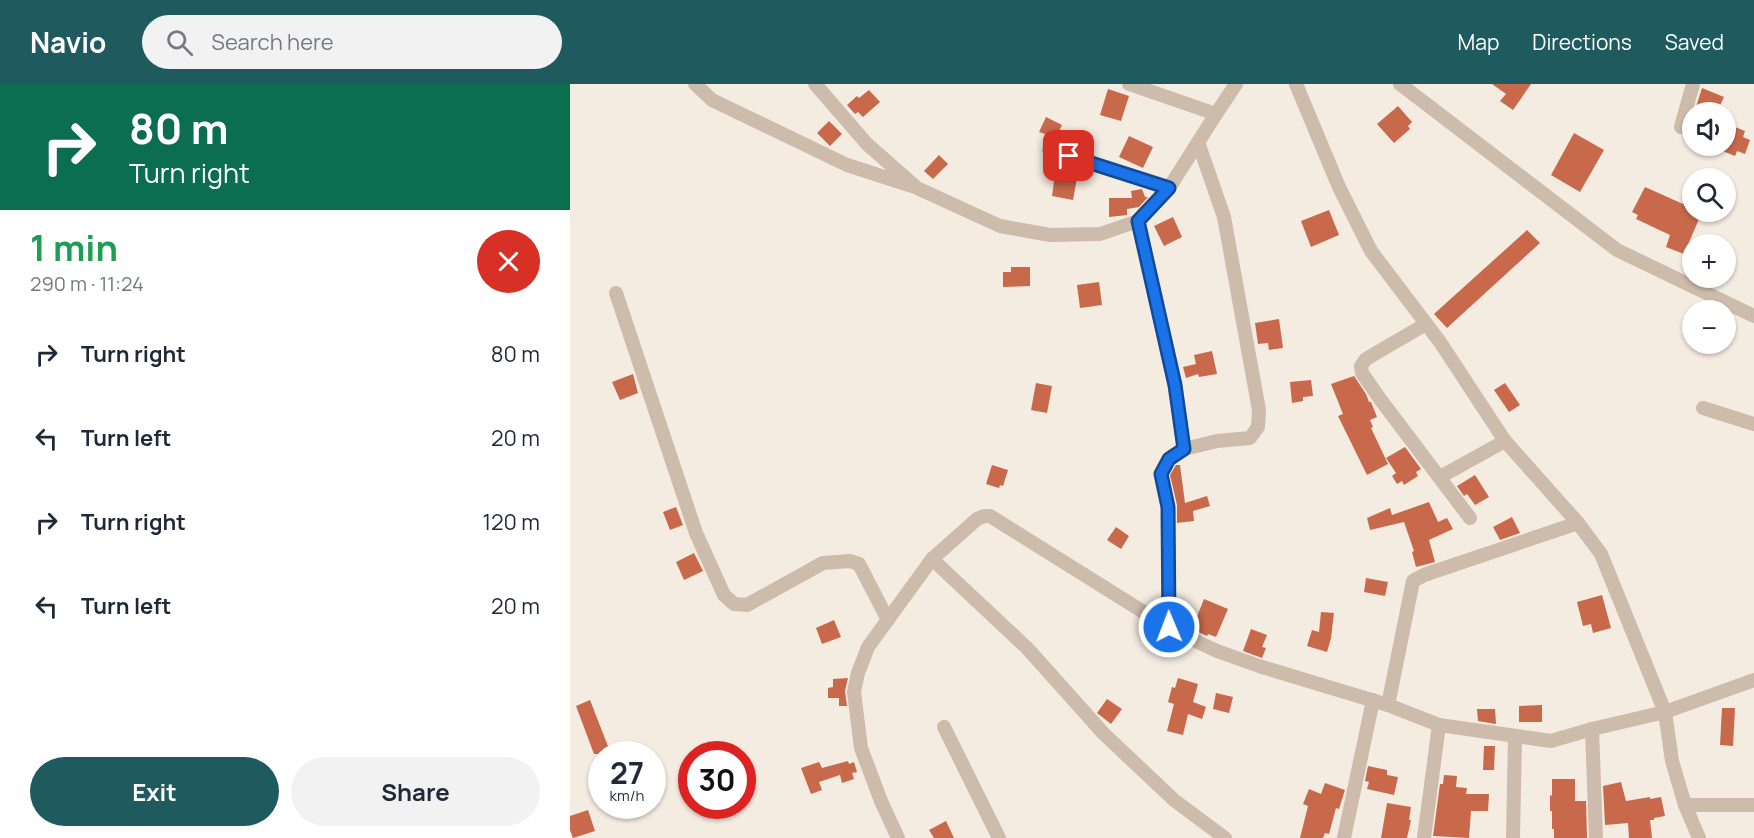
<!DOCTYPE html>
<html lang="en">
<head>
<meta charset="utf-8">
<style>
	:root { --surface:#fff; --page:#f2f2f3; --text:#1f2937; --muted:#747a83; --accent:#1f5a5e }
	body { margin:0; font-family:Manrope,sans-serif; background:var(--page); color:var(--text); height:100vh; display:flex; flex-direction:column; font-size:22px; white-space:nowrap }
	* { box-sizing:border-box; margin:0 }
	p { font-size:20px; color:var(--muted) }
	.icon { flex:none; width:33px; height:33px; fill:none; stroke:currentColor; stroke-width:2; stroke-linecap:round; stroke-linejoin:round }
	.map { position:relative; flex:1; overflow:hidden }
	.details { display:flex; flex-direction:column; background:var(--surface); width:570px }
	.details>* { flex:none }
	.hud { background:#0b6e4f; color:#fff; overflow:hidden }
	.buttons { position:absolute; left:1112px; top:18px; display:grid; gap:12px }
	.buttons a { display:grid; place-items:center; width:54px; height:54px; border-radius:50%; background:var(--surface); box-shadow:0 2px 4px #0004; font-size:30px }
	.speed { position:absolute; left:18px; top:657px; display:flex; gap:12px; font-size:30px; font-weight:700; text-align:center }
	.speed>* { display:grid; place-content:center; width:78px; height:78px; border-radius:50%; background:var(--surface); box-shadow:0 2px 4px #0004; line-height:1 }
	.speed small { font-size:15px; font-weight:400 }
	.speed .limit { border:9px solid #d22; background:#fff; color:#111 }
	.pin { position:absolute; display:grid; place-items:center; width:51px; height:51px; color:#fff; margin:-26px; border-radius:12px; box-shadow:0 3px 9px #0006 }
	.me { position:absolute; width:66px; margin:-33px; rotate:359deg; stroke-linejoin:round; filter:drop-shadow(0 0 4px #0008) }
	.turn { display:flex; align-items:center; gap:21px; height:126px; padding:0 30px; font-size:27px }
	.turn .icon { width:78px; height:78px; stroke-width:2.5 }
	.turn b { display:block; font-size:42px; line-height:51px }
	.round { display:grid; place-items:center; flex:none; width:63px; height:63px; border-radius:32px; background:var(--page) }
	.headline { display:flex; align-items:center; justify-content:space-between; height:102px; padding:0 30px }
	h1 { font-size:36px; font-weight:700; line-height:45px; color:#1e9e55 }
	.button { display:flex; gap:12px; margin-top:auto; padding:12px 30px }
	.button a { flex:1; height:69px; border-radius:36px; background:var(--accent); color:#fff; font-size:24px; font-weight:700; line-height:69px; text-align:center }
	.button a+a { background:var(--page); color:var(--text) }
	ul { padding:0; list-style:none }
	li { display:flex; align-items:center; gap:18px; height:84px; padding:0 30px }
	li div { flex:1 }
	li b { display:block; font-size:22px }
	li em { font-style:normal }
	header { display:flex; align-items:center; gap:36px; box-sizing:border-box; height:84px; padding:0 30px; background:var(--accent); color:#fff }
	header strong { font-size:28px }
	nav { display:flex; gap:33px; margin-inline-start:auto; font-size:21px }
	.search { width:420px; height:54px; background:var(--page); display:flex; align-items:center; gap:15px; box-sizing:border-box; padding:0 21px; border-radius:33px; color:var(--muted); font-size:22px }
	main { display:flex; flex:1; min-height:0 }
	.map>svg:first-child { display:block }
</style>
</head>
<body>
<header>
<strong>Navio</strong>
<div class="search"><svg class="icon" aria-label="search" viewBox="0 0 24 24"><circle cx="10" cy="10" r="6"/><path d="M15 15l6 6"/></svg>Search here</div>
<nav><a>Map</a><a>Directions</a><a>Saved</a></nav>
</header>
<main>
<section class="details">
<div class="hud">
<div class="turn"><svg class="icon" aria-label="right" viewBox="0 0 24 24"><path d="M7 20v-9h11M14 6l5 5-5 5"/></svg><div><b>80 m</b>Turn right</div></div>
</div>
<div class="headline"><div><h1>1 min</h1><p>290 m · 11:24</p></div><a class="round" style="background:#d93025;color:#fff"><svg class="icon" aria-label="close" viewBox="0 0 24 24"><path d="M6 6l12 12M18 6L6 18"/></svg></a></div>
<ul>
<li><svg class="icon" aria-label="right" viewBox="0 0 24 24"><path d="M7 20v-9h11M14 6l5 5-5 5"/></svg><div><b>Turn right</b></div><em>80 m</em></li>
<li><svg class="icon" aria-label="left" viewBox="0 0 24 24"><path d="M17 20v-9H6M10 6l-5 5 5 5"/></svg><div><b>Turn left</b></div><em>20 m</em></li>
<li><svg class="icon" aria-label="right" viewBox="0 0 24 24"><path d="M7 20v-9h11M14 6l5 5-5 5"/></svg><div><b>Turn right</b></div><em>120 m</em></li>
<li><svg class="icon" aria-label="left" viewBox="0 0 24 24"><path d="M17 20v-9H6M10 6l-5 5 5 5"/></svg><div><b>Turn left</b></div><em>20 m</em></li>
</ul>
<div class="button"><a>Exit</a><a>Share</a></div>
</section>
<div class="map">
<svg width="1184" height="754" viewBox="0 0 1184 754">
	<rect width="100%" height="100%" fill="#f4ebe1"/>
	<g fill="#c8694b">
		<path d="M 922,0 L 961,0 L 943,26 L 930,17 L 936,10 Z"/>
		<path d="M 1132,4 L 1154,13 L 1147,28 L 1130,28 L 1125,26 Z"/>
		<path d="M 538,5 L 559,12 L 551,37 L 530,31 Z"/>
		<path d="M 299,6 L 310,18 L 293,33 L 288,28 L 285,30 L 277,21 L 287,12 L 289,14 Z"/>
		<path d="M 828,22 L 842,38 L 838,42 L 840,45 L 824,59 L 807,40 Z"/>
		<path d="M 476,33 L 492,41 L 484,58 L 473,55 L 475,50 L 469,48 Z"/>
		<path d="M 259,37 L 272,50 L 260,62 L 247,49 Z"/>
		<path d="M 1160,41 L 1175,47 L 1173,53 L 1180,56 L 1175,70 L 1167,67 L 1165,72 L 1150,66 L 1152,62 L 1155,62 L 1155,54 Z"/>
		<path d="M 1004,49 L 1034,66 L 1010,108 L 981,91 Z"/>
		<path d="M 559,52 L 583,63 L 573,84 L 549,73 Z"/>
		<path d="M 369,71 L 378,80 L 363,95 L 354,87 Z"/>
		<path d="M 485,90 L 507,94 L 503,116 L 482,112 Z"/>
		<path d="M 1075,103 L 1122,124 L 1122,128 L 1132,128 L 1114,170 L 1096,163 L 1100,151 L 1066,135 L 1068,131 L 1062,128 Z"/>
		<path d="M 572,105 L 575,113 L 578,113 L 569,123 L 557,125 L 557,131 L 539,133 L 539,114 L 562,114 L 561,107 Z"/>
		<path d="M 759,126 L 769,151 L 741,163 L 731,137 Z"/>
		<path d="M 603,133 L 612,153 L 594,162 L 584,142 Z"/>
		<path d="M 957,146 L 970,159 L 877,244 L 864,230 Z"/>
		<path d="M 441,183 L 460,183 L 460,202 L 433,203 L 433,188 L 441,188 Z"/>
		<path d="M 529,198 L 532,221 L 510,224 L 507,201 Z"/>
		<path d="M 709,235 L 713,264 L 699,266 L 698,259 L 688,260 L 685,239 Z"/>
		<path d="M 642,267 L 647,290 L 629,293 L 628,290 L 616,294 L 613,283 L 626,280 L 624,271 Z"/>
		<path d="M 63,290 L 68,309 L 50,316 L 42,298 Z"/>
		<path d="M 784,292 L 796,310 L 799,318 L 801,318 L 807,333 L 800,336 L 803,343 L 801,344 L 818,380 L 797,391 L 768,332 L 773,330 L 761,300 Z"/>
		<path d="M 741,296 L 743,312 L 733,313 L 733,317 L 722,319 L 720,298 Z"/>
		<path d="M 466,299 L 482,302 L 477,329 L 461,326 Z"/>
		<path d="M 935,299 L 950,321 L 939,328 L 924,306 Z"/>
		<path d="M 835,363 L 851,385 L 846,388 L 848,392 L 834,401 L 832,397 L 827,400 L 822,392 L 826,389 L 816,374 Z"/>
		<path d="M 422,381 L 438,386 L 433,402 L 430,401 L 429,404 L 416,400 Z"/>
		<path d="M 606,381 L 610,381 L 615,419 L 637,412 L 640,422 L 623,427 L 624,437 L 607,439 L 607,421 L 600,391 Z"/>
		<path d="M 905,391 L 919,413 L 905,421 L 897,410 L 894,412 L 887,402 Z"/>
		<path d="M 859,418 L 868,438 L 877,434 L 883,445 L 859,456 L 865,478 L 846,483 L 842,468 L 844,467 L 834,438 L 800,446 L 797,434 L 820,424 L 822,431 Z"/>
		<path d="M 106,423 L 113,441 L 100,446 L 93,428 Z"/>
		<path d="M 942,433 L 950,449 L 930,456 L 923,443 Z"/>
		<path d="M 546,443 L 559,452 L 551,465 L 537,456 Z"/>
		<path d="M 124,469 L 133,487 L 114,496 L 106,478 Z"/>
		<path d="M 796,494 L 818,498 L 815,512 L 794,508 Z"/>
		<path d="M 1032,511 L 1041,544 L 1023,549 L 1021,540 L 1013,542 L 1007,518 Z"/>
		<path d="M 634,515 L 658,525 L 646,553 L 638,550 L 637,552 L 622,545 Z"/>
		<path d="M 751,528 L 764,529 L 761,554 L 757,568 L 737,562 L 742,546 L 749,548 Z"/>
		<path d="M 264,536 L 271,553 L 252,560 L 246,544 Z"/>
		<path d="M 681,545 L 697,551 L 692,563 L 696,564 L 692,574 L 673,567 Z"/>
		<path d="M 278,594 L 275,607 L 277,622 L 269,622 L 269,614 L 258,614 L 258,604 L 263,603 L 263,595 Z"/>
		<path d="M 608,594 L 628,600 L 623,618 L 636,623 L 632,635 L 618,630 L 613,651 L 597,647 L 604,620 L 598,618 L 602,603 L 605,604 Z"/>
		<path d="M 646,609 L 663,613 L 659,629 L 643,625 Z"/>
		<path d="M 537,615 L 552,625 L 541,640 L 527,629 Z"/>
		<path d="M 20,616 L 41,670 L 24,670 L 6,622 Z"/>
		<path d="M 972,621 L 972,638 L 949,638 L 949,622 Z"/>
		<path d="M 1152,624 L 1165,624 L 1163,662 L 1150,661 Z"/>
		<path d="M 907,625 L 925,625 L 926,640 L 908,637 Z"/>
		<path d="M 914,662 L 925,662 L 924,686 L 913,686 Z"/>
		<path d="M 278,677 L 279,680 L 284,678 L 287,688 L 282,689 L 284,695 L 272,699 L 270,691 L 249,698 L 252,706 L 241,710 L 231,684 L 249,678 L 252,684 Z"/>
		<path d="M 798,682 L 817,686 L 817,691 L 828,693 L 824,711 L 797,705 L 799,698 L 795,697 Z"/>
		<path d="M 874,691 L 887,692 L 886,703 L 897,704 L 896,710 L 919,710 L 918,727 L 901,727 L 899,754 L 863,752 L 870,700 L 873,700 Z"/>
		<path d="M 982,695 L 1005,695 L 1005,717 L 1016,717 L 1017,754 L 984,754 L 984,745 L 982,745 L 982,727 L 980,727 L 980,711 L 982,712 Z"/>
		<path d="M 1051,698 L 1056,717 L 1080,713 L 1080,715 L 1091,713 L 1095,732 L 1084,734 L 1084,736 L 1080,736 L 1082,754 L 1059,754 L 1058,739 L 1035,741 L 1033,702 Z"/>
		<path d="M 755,699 L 775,706 L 769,725 L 766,724 L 759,750 L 755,749 L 753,754 L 730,754 L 738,722 L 733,720 L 739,705 L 751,710 Z"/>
		<path d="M 817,719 L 841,723 L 839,736 L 841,736 L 837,754 L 811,754 Z"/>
		<path d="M 18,726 L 25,747 L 3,754 L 0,746 L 0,732 Z"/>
		<path d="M 376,737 L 384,754 L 364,754 L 359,746 Z"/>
	</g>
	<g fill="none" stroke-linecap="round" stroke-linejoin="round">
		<g stroke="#cdbbac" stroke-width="14">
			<path d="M 125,0 L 142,16 L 277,81 L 342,102"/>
			<path d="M 245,0 L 297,60 L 347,104 L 430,142 L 480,151 L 530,150 L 568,137 L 599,104 L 646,30 L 666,0"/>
			<path d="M 559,0 L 646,30"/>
			<path d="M 726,0 L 769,103 L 801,167 L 870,258 L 935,357 L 1008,439 L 1031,470 L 1095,628 L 1102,677 L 1115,721 L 1129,754"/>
			<path d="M 830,0 L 1047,166 L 1184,232"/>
			<path d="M 1111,43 L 1123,0"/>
			<path d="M 479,66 L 599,104"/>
			<path d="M 568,137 L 605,301 L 614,365"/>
			<path d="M 46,209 L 126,449 L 154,511 L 164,520 L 177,521 L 253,479 L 280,477 L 289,480 L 318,536"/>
			<path d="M 856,240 L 796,275 L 791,282 L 792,289 L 810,315 L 900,434"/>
			<path d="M 1133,324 L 1184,340"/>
			<path d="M 870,393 L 935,357"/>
			<path d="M 362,475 L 457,564 L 534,650 L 604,716 L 655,754"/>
			<path d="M 599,543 L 598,423 L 591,390 L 599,375 L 614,365 L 647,357 L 680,354 L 688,343 L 689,326 L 654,133 L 628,58"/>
			<path d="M 818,621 L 843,497 L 854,491 L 1008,439"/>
			<path d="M 374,643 L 429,754"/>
			<path d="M 1022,645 L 1026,754"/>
			<path d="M 1115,721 L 1184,721"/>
			<path d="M 328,754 L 311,717 L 291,664 L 284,608 L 288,589 L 298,563 L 362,475 L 407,435 L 414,432 L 420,432 L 604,547 L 647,567 L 692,583 L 818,621 L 869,641 L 981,657 L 1022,645 L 1095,628 L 1184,596"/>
			<path d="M 774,754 L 803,616"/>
			<path d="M 854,754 L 869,641"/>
			<path d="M 943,754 L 945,653"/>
		</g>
	</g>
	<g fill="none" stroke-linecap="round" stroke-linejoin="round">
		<g stroke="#114b97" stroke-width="15">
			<path id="route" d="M 499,72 L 599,104 L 568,137 L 605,301 L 614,365 L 599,375 L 591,390 L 598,423 L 599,543"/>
		</g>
		<use href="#route" stroke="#1a73e8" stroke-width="10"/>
	</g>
</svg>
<div class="buttons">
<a><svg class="icon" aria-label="sound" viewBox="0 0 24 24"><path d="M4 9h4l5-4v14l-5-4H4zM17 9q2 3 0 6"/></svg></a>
<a><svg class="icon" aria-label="search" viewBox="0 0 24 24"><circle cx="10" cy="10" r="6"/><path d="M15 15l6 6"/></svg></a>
<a>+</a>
<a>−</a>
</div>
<div class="speed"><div>27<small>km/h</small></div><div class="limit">30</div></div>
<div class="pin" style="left:499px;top:72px;background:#d93025"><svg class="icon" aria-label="arrive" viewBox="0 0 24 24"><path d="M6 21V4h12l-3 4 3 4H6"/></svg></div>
<svg class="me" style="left:599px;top:543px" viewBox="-20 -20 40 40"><circle r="17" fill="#1a73e8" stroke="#fff" stroke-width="3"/><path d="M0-11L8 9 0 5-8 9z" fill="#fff"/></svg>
</div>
</main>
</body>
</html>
